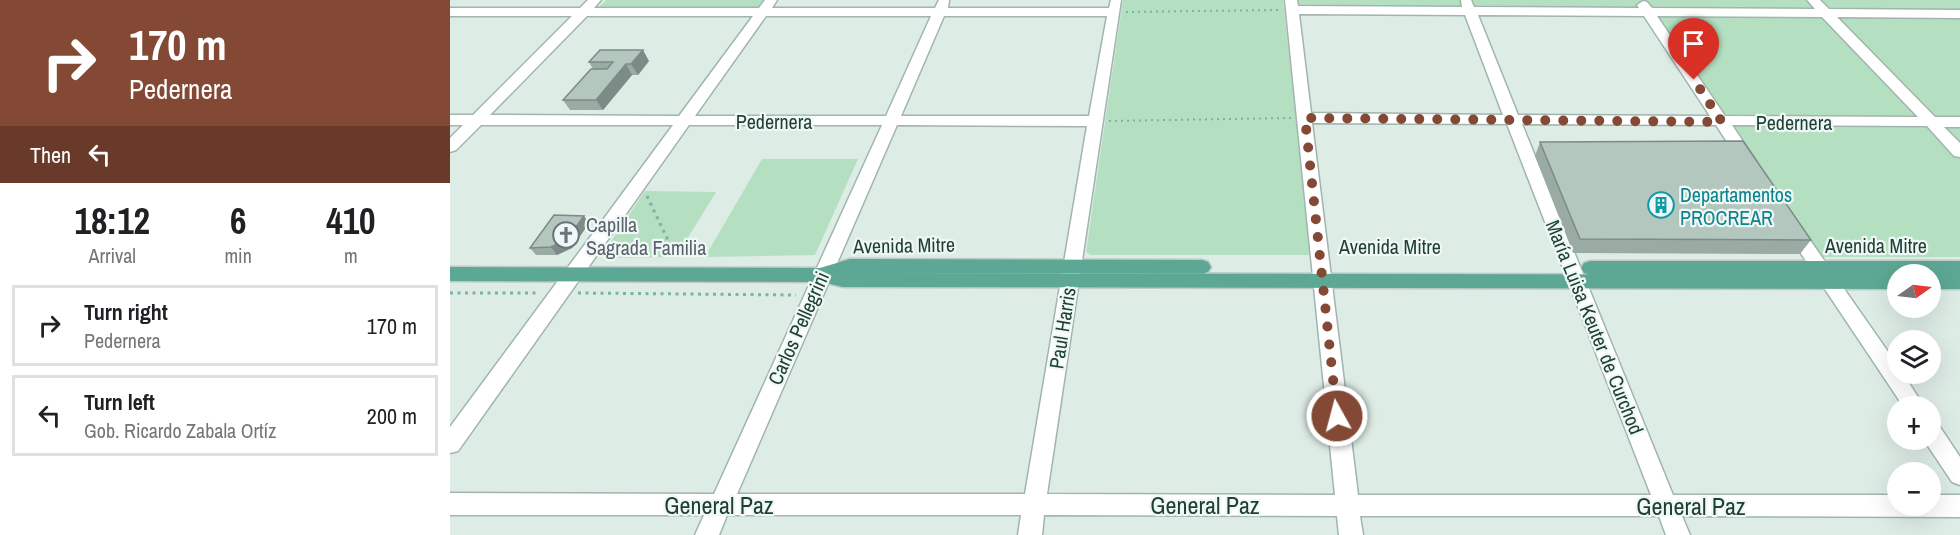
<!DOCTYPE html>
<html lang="en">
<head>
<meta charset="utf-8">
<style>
	:root { --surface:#fff; --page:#f2f2f2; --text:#202124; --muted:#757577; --line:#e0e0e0 }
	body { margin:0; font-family:"Archivo Narrow",sans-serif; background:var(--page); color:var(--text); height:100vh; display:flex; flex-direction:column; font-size:22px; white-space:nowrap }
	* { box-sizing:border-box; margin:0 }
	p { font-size:20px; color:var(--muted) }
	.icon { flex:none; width:33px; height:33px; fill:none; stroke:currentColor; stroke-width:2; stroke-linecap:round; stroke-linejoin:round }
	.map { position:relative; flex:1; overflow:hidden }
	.side { display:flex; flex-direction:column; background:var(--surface); width:450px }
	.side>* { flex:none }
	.top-card { background:#844935; color:#fff; overflow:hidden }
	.needle { width:39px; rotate:76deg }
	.buttons { position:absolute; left:1437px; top:264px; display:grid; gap:12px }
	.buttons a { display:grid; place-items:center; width:54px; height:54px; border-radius:50%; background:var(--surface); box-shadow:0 6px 24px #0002; font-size:30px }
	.pin { position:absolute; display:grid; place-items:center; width:51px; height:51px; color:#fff; margin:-62px -26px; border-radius:50% 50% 50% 0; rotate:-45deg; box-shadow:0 0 6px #0007 }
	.pin .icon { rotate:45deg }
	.me { position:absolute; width:66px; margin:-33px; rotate:353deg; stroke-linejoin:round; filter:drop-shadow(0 0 4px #0008) }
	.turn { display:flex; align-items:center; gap:21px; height:126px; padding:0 30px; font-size:27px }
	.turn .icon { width:78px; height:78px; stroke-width:2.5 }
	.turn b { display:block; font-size:42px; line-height:51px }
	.then { display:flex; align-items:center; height:57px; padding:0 30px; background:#0003; gap:12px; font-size:22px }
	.eta { display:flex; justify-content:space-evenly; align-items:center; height:102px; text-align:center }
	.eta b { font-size:36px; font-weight:700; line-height:42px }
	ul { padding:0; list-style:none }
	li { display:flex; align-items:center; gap:18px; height:81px; margin:0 12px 9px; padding:0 18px; border:3px solid var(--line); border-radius:0px }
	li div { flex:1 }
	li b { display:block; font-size:22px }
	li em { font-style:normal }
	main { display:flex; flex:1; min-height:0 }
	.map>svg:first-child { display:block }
</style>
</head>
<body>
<main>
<section class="side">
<div class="top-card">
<div class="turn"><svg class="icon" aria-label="right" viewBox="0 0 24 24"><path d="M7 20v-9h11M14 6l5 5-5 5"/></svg><div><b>170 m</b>Pedernera</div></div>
<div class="then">Then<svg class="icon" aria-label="left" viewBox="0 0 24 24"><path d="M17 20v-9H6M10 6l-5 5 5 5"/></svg></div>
</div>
<div class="eta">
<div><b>18:12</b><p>Arrival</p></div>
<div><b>6</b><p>min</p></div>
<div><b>410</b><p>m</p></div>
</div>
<ul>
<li><svg class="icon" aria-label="right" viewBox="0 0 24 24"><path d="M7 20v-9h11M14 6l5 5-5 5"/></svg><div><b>Turn right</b><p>Pedernera</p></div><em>170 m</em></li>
<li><svg class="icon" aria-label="left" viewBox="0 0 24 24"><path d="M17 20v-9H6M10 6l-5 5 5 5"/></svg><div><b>Turn left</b><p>Gob. Ricardo Zabala Ortíz</p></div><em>200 m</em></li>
</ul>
</section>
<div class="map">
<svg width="1510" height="535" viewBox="0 0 1510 535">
	<rect width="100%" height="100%" fill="#deece6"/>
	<g fill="#b4e0c1">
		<path d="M 156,0 L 315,0 L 309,8 L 149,7 Z"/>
		<path d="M 673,0 L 833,0 L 861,252 L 858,255 L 641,255 L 636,252 Z"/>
		<path d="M 841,0 L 1510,0 L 1510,257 L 1362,257 L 1199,12 L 842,10 Z"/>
		<path d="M 312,159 L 408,159 L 365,255 L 255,257 Z"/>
		<path d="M 195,191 L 266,192 L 226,257 L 160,258 L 154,252 Z"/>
	</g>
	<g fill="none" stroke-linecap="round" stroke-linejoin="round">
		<g stroke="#a1b4ae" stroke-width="3">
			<g id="minor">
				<path d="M 138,0 L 151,0 L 144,8 L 309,8 L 315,0 L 327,0 L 322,8 L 485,8 L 489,0 L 499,0 L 498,8 L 659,8 L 661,0 L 671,0 L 597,494 L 885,495 L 835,0 L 847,0 L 848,6 L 1012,7 L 1011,0 L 1021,0 L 1024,7 L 1189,8 L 1187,5 L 1193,1 L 1197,2 L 1202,8 L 1365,9 L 1357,0 L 1370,0 L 1379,9 L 1510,10 L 1510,18 L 1387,17 L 1485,117 L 1510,117 L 1510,127 L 1494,127 L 1510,143 L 1510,157 L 1504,156 L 1477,126 L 1282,125 L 1306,161 L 1298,166 L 1292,165 L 1266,125 L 1072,124 L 1223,495 L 1448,495 L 1448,506 L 1480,506 L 1480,495 L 1510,495 L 1510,517 L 1232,516 L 1240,535 L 1216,535 L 1209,516 L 910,516 L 913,535 L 889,535 L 887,516 L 594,515 L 592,535 L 568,535 L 571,515 L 277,515 L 269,535 L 245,535 L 254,515 L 0,515 L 0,493 L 264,494 L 432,125 L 239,125 L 8,451 L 0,453 L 0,427 L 223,125 L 31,125 L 6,150 L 0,152 L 0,138 L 13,125 L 0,125 L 0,115 L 23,115 L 122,16 L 0,16 L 0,8 L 130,8 ZM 849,14 L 1015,15 L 1053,115 L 861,113 ZM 1028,15 L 1194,16 L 1260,116 L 1068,115 ZM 137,16 L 303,16 L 229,116 L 40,115 ZM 316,16 L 481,16 L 436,116 L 245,116 ZM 494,16 L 657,16 L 639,116 L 451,116 ZM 1207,16 L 1372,17 L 1468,117 L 1275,116 ZM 862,123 L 1057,124 L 1201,495 L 908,495 ZM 447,125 L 637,126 L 575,494 L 287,494 Z"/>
				<path d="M 1342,221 L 1348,223 L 1448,366 L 1448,374 L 1453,374 L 1474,406 L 1453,406 L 1336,231 L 1333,227 L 1336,223 Z"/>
				<path d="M 1480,422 L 1488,424 L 1510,457 L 1510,485 L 1502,482 L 1474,440 L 1480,440 Z"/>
			</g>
		</g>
		<g stroke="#c0c9c7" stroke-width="3">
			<g id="major">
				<path d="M 400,259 L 752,260 L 758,262 L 761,267 L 758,272 L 752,274 L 398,273 L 1448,275 L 1448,289 L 393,287 L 372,282 L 0,281 L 0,267 L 370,268 Z"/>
				<path d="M 1140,261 L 1510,261 L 1510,275 L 1140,275 L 1134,273 L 1131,268 L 1134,263 Z"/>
				<rect x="1480" y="275" width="30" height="14"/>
			</g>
		</g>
		<g stroke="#7bb4a3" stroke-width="2" stroke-dasharray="2 4" stroke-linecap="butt">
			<path d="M 676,12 L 828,10"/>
			<path d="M 659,121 L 841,118"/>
		</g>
		<g stroke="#7bb4a3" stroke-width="3" stroke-dasharray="3 4.5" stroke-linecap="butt">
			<path d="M 197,196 L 226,257"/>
			<path d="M 0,293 L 88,293"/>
			<path d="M 128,293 L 346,295"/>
		</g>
		<use href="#minor" fill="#fff" fill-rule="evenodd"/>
		<use href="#major" fill="#5da795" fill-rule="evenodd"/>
	</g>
	<g fill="#9aaba4">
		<path d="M 199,61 L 188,75 L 182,75 L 153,110 L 120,110 L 113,100 L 143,69 L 139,62 Z"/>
		<path d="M 1090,142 L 1361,240 L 1350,254 L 1123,253 L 1085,156 Z"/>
		<path d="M 139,223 L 122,248 L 107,255 L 86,255 L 80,248 Z"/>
	</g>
	<g fill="#7d8b86">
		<path d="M 193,50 L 199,61 L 188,75 L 181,64 Z"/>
		<path d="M 176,64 L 182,75 L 153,110 L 146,100 Z"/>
		<path d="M 134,216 L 139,223 L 122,248 L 107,255 L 101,247 Z"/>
	</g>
	<g fill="#b3c7bf" stroke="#7d8b86" stroke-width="1.5">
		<path d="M 150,50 L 193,50 L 181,64 L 176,64 L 146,100 L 113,100 L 141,69 L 157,69 L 163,62 L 139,62 Z"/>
		<path d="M 1293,141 L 1361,240 L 1130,239 L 1090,142 Z"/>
		<path d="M 104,215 L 134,216 L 116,240 L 101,247 L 80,248 Z"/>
	</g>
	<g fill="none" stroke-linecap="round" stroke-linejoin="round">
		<path stroke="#844935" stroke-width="10" stroke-dasharray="0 18" d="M 887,416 L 855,118 L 1272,122 L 1244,80"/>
	</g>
	<defs>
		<g id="building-ring" transform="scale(1.35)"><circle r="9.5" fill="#eff8f4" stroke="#0f9aa8" stroke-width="1.5"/><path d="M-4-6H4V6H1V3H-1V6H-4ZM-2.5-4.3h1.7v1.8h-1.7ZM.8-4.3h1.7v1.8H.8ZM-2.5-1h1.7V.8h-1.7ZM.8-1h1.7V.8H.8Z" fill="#0f9aa8"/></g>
		<g id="church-ring" transform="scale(1.35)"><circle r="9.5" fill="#eff8f4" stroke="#6b7280" stroke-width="1.5"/><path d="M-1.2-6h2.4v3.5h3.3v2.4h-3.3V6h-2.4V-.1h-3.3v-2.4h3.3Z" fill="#6b7280"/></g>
	</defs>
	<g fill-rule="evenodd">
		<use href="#building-ring" x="1211" y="205"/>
		<use href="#church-ring" x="116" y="235"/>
	</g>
	<g text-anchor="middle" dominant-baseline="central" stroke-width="4.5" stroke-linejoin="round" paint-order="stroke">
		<g font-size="20" fill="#1e3e36" stroke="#eff8f4">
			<text x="324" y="121">Pedernera</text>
			<text x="1344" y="122">Pedernera</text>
			<text transform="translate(454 245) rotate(-1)">Avenida Mitre</text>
			<text x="1426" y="245">Avenida Mitre</text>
			<text x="940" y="246">Avenida Mitre</text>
			<text transform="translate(1145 327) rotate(68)">María Luisa Keuter de Curchod</text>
			<text transform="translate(348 328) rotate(-66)">Carlos Pellegrini</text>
			<text transform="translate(612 328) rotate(-81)">Paul Harris</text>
		</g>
		<g font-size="20" fill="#0d838f" stroke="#eff8f4" text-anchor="start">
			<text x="1230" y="194">Departamentos<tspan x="1230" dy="23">PROCREAR</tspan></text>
		</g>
		<g font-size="20" fill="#5b616d" stroke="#eff8f4" text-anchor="start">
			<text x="136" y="224">Capilla<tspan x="136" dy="23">Sagrada Familia</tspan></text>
		</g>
		<g font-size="24" fill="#1e3e36" stroke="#eff8f4">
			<text x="269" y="505">General Paz</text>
			<text x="755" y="505">General Paz</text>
			<text x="1241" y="506">General Paz</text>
		</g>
	</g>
</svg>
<div class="buttons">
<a><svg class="needle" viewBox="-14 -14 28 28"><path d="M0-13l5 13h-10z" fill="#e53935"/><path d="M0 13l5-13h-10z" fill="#757577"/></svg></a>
<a><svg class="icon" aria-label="layers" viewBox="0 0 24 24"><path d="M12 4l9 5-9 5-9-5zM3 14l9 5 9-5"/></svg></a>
<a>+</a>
<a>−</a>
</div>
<div class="pin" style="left:1244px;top:80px;background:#d93025"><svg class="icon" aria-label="arrive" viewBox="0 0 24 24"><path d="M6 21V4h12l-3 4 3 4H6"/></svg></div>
<svg class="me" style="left:887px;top:416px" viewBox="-20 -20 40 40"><circle r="17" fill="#844935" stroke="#fff" stroke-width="3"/><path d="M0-11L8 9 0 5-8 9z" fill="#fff"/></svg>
</div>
</main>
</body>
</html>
